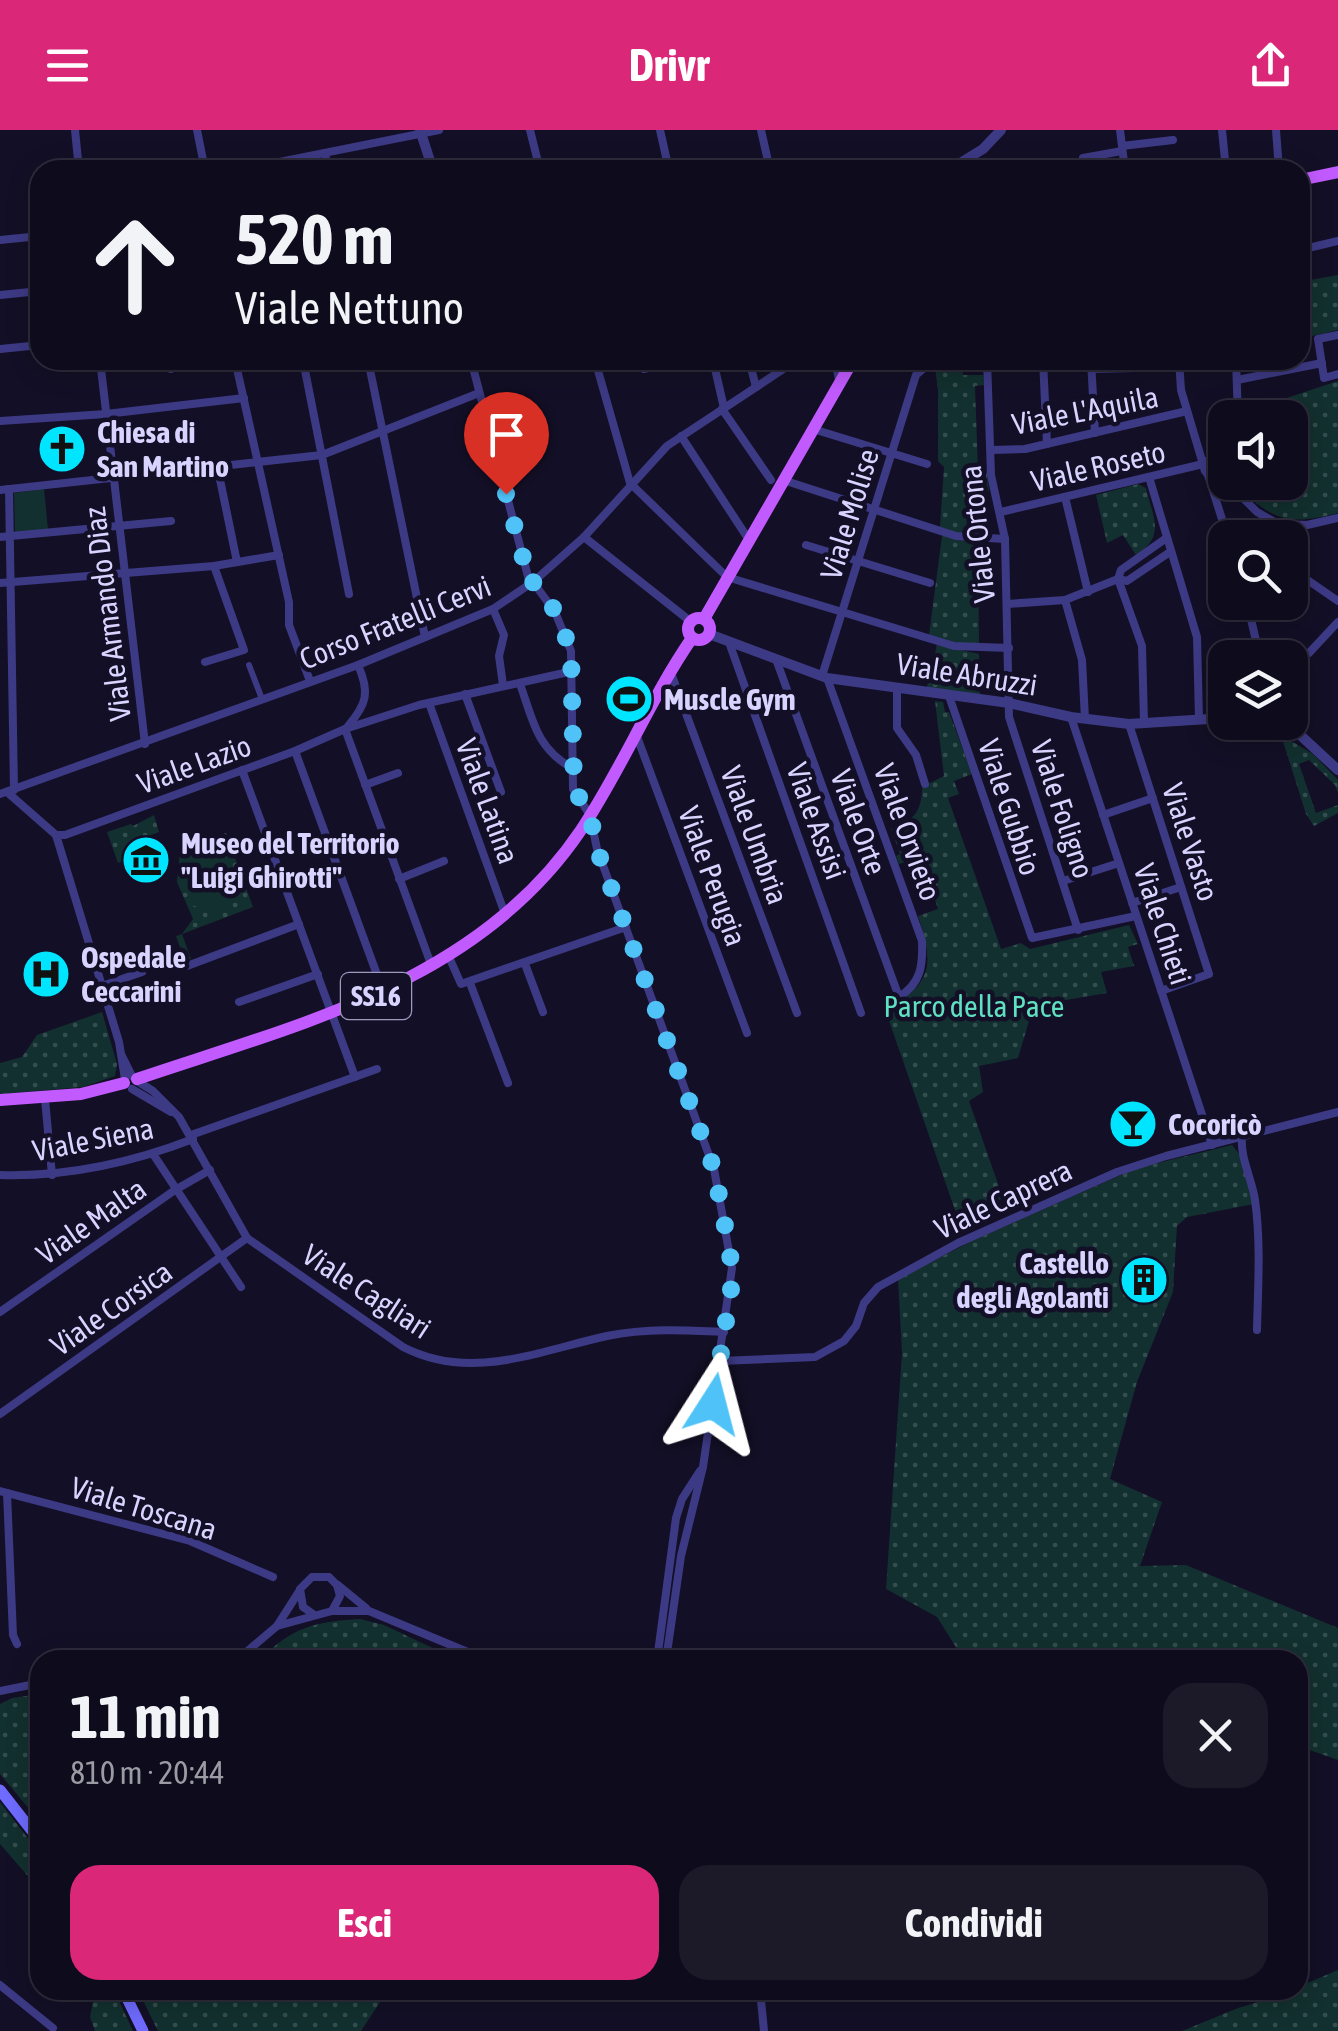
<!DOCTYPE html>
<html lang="it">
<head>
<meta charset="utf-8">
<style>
	:root { --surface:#0e0b1c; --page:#1c1929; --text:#f1f3f6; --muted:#9b9ba3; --line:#2e2b3b; --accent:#db2777 }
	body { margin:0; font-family:"Asap Condensed",sans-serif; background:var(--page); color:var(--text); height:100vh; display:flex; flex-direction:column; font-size:38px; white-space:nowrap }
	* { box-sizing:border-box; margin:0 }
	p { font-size:32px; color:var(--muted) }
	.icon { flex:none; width:55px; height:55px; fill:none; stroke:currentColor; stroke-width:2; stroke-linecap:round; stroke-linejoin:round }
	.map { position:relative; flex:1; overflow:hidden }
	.side { position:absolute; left:30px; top:1520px; width:1278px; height:350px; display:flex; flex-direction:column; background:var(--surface); border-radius:30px; box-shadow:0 5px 25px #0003,0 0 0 2px var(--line) }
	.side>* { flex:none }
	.guide { position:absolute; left:30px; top:30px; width:1280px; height:210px; border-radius:30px; box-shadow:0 5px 25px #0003,0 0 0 2px var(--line); background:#0e0b1c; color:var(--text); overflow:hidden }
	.buttons { position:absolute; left:1208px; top:270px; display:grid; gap:20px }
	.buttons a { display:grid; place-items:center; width:100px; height:100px; border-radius:20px; background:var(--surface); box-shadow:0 5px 25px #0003,0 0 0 2px var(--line); font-size:50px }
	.pin { position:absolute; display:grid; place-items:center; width:85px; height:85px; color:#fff; margin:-102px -42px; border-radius:50% 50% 50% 0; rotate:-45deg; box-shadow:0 0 10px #0007 }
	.pin .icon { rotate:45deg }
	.me { position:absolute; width:110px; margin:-55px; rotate:9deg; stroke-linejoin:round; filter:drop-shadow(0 0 8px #0008) }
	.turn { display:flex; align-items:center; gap:35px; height:210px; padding:0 40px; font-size:45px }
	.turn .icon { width:130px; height:130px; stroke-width:2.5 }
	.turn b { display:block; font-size:70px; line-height:85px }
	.round { display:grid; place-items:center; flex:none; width:105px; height:105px; border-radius:30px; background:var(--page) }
	.summary { display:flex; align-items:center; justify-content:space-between; height:170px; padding:0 40px }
	h1 { font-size:60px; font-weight:700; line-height:75px }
	.cta { display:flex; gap:20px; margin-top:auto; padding:20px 40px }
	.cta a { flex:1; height:115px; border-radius:30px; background:var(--accent); color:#fff; font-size:40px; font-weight:700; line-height:115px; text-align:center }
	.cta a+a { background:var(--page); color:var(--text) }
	header { display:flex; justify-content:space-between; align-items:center; height:130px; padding:0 40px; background:var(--accent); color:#fff; font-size:45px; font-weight:700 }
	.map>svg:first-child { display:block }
</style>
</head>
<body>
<header><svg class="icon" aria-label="menu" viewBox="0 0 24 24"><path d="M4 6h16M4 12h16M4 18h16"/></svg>Drivr<svg class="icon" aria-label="share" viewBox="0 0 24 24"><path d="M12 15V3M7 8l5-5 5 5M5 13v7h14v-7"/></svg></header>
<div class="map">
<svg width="1338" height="1901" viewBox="0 0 1338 1901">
	<defs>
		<pattern id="green-dots" width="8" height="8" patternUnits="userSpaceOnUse" patternTransform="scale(2.5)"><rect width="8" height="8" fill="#12302f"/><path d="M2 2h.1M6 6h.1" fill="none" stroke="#344d4e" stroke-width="1.8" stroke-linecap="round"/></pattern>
	</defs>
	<rect width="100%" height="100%" fill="#130f26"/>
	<g fill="url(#green-dots)">
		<path d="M 1338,145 L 1338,200 L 1312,206 L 1310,150 Z"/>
		<path d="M 934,230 L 961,230 L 963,245 L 983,245 L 984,255 L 975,256 L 978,341 L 987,341 L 989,361 L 978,364 L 978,406 L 965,406 L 940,397 L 944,337 L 938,331 L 938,261 Z"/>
		<path d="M 1338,251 L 1338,383 C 1286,397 1271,389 1234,353 L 1290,352 L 1290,288 L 1244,287 L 1244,282 Z"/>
		<path d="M 1138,354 L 1146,358 C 1153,388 1166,406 1136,425 L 1123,405 L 1107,413 L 1096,365 Z"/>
		<path d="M 942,406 L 978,413 L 979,516 L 944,511 L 929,505 Z"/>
		<path d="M 937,515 L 979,524 L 980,565 L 926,560 Z"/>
		<path d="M 935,571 L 943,572 L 945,582 L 949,582 L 972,644 L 954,651 L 959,664 L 948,668 L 1001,819 L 1021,813 L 1030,819 L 1129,795 L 1138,814 L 1128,817 L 1134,836 L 1101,842 L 1107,863 L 1060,871 L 1062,883 L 1029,891 L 1018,928 L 979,936 L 983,962 L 969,971 L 1003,1068 L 972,1087 L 971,1100 L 963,1103 L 887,885 L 899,880 L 897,873 C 936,849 931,826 918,786 L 938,779 L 921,727 L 899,734 L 896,726 L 900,724 L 891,699 C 914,691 922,681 922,657 L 944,646 Z"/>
		<path d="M 1281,605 L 1313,624 L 1338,650 L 1338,663 L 1335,655 L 1309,630 L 1299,634 L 1316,683 L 1338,675 L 1338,683 L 1314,696 L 1306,684 Z"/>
		<path d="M 154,685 L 159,702 L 137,710 L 127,729 L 118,733 L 107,702 L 131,694 L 133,696 Z"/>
		<path d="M 226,703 L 253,777 L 182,804 L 191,829 L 185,831 L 176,806 L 182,804 L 193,789 L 177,752 L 180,719 Z"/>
		<path d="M 102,882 L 117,934 L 115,946 L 83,957 L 0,964 L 0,933 L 22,927 L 37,905 Z"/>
		<path d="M 1232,1015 L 1240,1025 L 1254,1074 L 1187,1087 L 1177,1096 L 1173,1162 L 1137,1252 L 1110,1349 L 1162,1372 L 1140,1436 L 1186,1435 L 1338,1498 L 1338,1630 L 1298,1616 L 1298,1530 L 964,1530 L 937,1487 L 886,1459 L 902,1223 L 898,1149 L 976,1109 L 1137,1038 Z"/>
		<path d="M 360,1489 L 384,1495 L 458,1530 L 259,1530 C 293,1497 313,1492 360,1489 Z"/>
		<path d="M 40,1564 L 40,1692 L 0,1644 L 0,1574 L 12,1568 Z"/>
		<path d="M 0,1672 L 40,1724 L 40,1760 L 0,1714 Z"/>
		<path d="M 1338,1840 L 1338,1901 L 1182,1901 L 1238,1878 L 1298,1860 L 1298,1857 Z"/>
		<path d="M 95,1860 L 114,1860 L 133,1901 L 95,1901 L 90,1887 Z"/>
		<path d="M 138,1860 L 388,1860 L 361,1901 L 158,1901 Z"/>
	</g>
	<g fill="#12302f">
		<path d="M 44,359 L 48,399 L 15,403 L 14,363 Z"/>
		<path d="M 210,730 L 233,739 L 215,784 L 192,775 Z"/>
	</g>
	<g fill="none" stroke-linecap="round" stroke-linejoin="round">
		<path stroke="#3d3a85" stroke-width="6" d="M 249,535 L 262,569"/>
		<g stroke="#3d3a85" stroke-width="8">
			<path d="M 75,0 L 79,40"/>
			<path d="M 197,0 L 205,40"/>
			<path d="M 530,0 L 540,40"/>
			<path d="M 660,0 L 669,40"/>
			<path d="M 761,0 L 770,40"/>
			<path d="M 1120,0 L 1125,40"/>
			<path d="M 1222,0 L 1226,40"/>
			<path d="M 1276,0 L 1279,40"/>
			<path d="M 1122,16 L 1173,10"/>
			<path d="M 325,23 L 328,40"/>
			<path d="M 1083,28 L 1122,21"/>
			<path d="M 239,40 L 439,0"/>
			<path d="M 602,40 L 622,35 L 622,40"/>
			<path d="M 0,110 L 40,106"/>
			<path d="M 1300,120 L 1338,111"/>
			<path d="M 0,165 L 40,161"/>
			<path d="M 1300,182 L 1303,182"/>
			<path d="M 1338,205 L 1318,209 L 1324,248 L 1338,244"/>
			<path d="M 0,219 L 40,215"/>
			<path d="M 100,230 L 145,614"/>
			<path d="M 170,230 L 171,239"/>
			<path d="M 235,230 L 289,472 L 289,495 L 310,551"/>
			<path d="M 303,230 L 349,464"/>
			<path d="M 368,230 L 425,507"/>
			<path d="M 471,230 L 530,454"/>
			<path d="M 595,230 L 630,353 L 727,447 L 954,516 L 1009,518"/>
			<path d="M 713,230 L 724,278"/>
			<path d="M 749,230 L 756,257"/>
			<path d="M 835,230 L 839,250"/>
			<path d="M 987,230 L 991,345 L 1005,409 L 1009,587 L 1078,800"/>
			<path d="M 1043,230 L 1047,314"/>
			<path d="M 1091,230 L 1095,303"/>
			<path d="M 1236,230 L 1238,288"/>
			<path d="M 644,239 L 682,230"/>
			<path d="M 1092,239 L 1179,237"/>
			<path d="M 1237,250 L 1322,233"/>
			<path d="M 722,279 L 771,350"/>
			<path d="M 0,291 L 106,284 L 244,268"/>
			<path d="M 813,299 L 927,334"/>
			<path d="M 681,306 L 749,410"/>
			<path d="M 991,320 L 1025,319 L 1187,281"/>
			<circle cx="1212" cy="337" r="8"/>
			<path d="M 217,335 L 237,432"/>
			<path d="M 1208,345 L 1228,408"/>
			<path d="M 1149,347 L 1197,507 L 1199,589"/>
			<path d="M 783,350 L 956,406 L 1005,409"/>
			<path d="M 1227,352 L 1257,382 L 1278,394 L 1277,408"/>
			<path d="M 9,359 L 14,660"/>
			<path d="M 0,360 L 322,325 L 479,263"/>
			<path d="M 1065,367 L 1088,462"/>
			<path d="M 1001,382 L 1203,334 L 1181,260 L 1179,230"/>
			<path d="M 1278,394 L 1307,395 L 1338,388"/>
			<path d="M 0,407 L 171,391"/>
			<path d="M 584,407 L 690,491"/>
			<path d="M 806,415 L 930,453"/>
			<path d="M 1290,438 L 1338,471"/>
			<path d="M 1118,449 L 1142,516 L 1144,592"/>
			<path d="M 1118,449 L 1121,440 L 1165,409"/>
			<path d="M 533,452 L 555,482 L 571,521 L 573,659 L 590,685 L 597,719 L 714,1039 L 732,1138 L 703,1337 L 681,1426 L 666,1530"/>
			<path d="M 0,453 L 214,436 L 279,425"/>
			<path d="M 1065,470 L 1082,530 L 1085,589"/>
			<path d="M 1247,472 L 1260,528"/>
			<path d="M 1007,474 L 1065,470 L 1118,449 L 1127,451 L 1170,422"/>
			<path d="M 493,479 L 504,505 L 499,526 L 503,555"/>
			<path d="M 730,515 L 861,883"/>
			<path d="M 1309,523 L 1338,492"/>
			<path d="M 205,532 L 244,520 L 214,436"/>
			<path d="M 777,532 L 899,867 C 921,853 923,836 922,811 L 827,548"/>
			<path d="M 671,543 L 797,883"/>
			<path d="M 822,546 L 916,245 L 923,239"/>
			<path d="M 520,554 C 533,590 536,618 572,638"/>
			<path d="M 897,559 L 897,598 L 916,625 L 925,654"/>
			<path d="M 465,564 L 501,662"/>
			<path d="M 949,566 L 1032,808 L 1136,786"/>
			<path d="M 429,573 L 505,784"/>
			<path d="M 1071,587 L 1212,1015"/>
			<path d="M 1129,594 L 1209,844 L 1161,861"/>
			<path d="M 348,596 C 367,574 370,562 358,535"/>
			<path d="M 345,599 L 432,837"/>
			<path d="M 636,604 L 747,903"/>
			<path d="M 295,621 L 383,861"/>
			<path d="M 242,640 L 355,947"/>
			<path d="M 365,655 L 398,643"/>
			<path d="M 7,662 L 56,705 L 119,912 L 125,949"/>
			<path d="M 0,664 L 358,535 L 493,479 L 533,452 L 584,407 L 667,316 L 797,230"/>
			<path d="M 1103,685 L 1153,668"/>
			<path d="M 56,705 L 65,705 L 295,621 L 345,599 L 419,575 L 573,541"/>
			<path d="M 399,749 L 444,731"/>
			<path d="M 1063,751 L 1119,733"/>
			<path d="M 1132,773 L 1181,757"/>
			<path d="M 449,827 L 461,854 L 626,797"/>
			<path d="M 525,834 L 543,882"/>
			<path d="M 187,836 L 299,794"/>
			<path d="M 470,853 L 508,953"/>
			<path d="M 102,856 L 142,842"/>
			<path d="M 239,872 L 318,844"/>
			<path d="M 121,924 L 132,946"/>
			<path d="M 137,951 L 153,961 L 179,987 L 247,1108 L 403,1217 C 471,1252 538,1221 607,1206 C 646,1198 685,1200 724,1202"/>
			<path d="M 132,959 L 171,982"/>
			<path d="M 45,969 L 52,1045"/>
			<path d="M 191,1005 L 377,939"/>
			<path d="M 1242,1007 C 1240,1028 1252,1049 1255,1070 C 1261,1112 1258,1157 1257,1200"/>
			<path d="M 153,1024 L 241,1157"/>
			<path d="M 0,1045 C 67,1047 131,1033 193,1009"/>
			<path d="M 0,1182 L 175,1060 L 210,1040"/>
			<path d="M 720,1231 L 815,1227 L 844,1211 L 856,1196 L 864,1173 L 878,1157 L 958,1113 L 1117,1042 L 1166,1026 L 1338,982"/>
			<path d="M 0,1284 L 247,1108"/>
			<path d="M 0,1361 L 190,1411 L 273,1447"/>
			<path d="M 7,1363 L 13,1505 L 17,1514"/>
			<path d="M 338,1455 L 366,1478"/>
			<path d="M 332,1481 L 369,1481 L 487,1530"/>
			<path d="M 277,1496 L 332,1481 L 340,1466 L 337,1455 L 329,1447 L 312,1447 L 300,1459 L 303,1477 L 313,1484"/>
			<path d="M 237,1530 L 277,1496 L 300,1460"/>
			<path d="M 657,1530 L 676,1388 L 682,1369 L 700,1341"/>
			<path d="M 0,1561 L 40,1553"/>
			<path d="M 0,1855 L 53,1898"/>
			<path d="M 760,1860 L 764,1901"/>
		</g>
		<g stroke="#3d3a85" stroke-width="10">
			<path d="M 420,0 L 433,40"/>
			<path d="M 949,40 L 983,19 L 1001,0"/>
			<path d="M 709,504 L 827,548 L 1009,573 L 1071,587 L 1129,594 L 1225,588"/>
			<path d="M 1273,592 L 1299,604 L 1338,640"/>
		</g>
		<g stroke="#6f6bff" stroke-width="11">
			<path d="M 0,1660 L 40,1711"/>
			<path d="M 123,1860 L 143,1901"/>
		</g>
		<g stroke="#c25bff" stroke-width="12">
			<path d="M 1300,50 L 1338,42"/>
			<circle cx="699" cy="499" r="11"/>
			<path d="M 704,489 L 853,230"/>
			<path d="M 137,949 C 299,894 479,852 581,700 C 622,639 650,569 692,508"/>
			<path d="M 0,970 L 81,964 L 124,953"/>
		</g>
	</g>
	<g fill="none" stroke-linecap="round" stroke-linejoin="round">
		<path stroke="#4fc3f7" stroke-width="18" stroke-dasharray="0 32.4" d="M 506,364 L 530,454 L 533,452 L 556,482 L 571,521 L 574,659 L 590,685 L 597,719 L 714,1039 L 730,1122 L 732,1153 L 713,1274"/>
	</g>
	<defs>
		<g id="church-disc" transform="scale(2.5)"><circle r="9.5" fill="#00e5ff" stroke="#130f26"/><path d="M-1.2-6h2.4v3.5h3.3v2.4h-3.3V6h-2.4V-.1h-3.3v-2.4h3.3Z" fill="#111"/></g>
		<g id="stadium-disc" transform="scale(2.5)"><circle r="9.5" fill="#00e5ff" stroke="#130f26"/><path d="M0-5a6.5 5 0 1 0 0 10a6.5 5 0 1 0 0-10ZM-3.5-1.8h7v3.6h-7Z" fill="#111"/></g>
		<g id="museum-disc" transform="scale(2.5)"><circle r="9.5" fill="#00e5ff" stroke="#130f26"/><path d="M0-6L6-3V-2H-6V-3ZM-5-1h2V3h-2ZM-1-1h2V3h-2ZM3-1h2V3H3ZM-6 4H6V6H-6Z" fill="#111"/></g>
		<g id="hospital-disc" transform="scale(2.5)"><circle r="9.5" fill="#00e5ff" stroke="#130f26"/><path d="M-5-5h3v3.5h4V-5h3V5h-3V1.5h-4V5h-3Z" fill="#111"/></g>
		<g id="bar-disc" transform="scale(2.5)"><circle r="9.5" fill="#00e5ff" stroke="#130f26"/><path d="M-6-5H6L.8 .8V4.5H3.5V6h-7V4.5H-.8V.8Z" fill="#111"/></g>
		<g id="building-disc" transform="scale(2.5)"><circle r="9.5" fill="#00e5ff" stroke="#130f26"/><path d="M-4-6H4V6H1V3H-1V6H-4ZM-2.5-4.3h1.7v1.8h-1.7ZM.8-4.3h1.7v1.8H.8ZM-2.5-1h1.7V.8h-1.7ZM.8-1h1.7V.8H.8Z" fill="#111"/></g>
	</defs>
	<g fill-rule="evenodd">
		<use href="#church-disc" x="62" y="319"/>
		<use href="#stadium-disc" x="629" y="569"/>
		<use href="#museum-disc" x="146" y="730"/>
		<use href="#hospital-disc" x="46" y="844"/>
		<use href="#bar-disc" x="1133" y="994"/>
		<use href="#building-disc" x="1144" y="1150"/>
	</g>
	<g text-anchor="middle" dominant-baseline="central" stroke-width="9" stroke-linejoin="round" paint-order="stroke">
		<rect fill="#130f26" stroke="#9e99be" stroke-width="2.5" x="341" y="843" width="70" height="46" rx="8"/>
		<g font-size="28" font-weight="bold" fill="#d9d4ff">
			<text x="376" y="866">SS16</text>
		</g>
		<g font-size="30" fill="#d9d4ff" stroke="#130f26">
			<text transform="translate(1085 280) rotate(-11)">Viale L'Aquila</text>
			<text transform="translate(1098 336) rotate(-13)">Viale Roseto</text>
			<text transform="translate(849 384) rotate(-73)">Viale Molise</text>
			<text transform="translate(977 404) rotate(-96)">Viale Ortona</text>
			<text transform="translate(107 484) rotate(-97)">Viale Armando Diaz</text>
			<text transform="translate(395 492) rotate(-22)">Corso Fratelli Cervi</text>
			<text transform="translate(967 544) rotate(9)">Viale Abruzzi</text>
			<text transform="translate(194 634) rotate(-20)">Viale Lazio</text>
			<text transform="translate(488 671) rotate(70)">Viale Latina</text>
			<text transform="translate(1010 677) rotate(72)">Viale Gubbio</text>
			<text transform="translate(1063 679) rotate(72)">Viale Foligno</text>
			<text transform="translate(817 691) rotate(70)">Viale Assisi</text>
			<text transform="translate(859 692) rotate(70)">Viale Orte</text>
			<text transform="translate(908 702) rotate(70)">Viale Orvieto</text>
			<text transform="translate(755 705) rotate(70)">Viale Umbria</text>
			<text transform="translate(1191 712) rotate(72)">Viale Vasto</text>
			<text transform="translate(713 746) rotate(70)">Viale Perugia</text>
			<text transform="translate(1163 794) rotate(72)">Viale Chieti</text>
			<text transform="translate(93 1009) rotate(-11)">Viale Siena</text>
			<text transform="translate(1003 1069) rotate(-25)">Viale Caprera</text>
			<text transform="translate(91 1091) rotate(-35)">Viale Malta</text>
			<text transform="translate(367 1161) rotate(33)">Viale Cagliari</text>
			<text transform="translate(111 1178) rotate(-35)">Viale Corsica</text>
			<text transform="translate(144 1378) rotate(17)">Viale Toscana</text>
		</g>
		<g font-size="30" font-weight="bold" fill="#d9d4ff" stroke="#130f26" text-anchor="start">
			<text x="97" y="302">Chiesa di<tspan x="97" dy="34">San Martino</tspan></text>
			<text x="664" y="569">Muscle Gym</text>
			<text x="181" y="713">Museo del Territorio<tspan x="181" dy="34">"Luigi Ghirotti"</tspan></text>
			<text x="81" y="827">Ospedale<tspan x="81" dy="34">Ceccarini</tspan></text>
			<text x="1168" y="994">Cocoricò</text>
			<text x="1109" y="1133" text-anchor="end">Castello<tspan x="1109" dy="34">degli Agolanti</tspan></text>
		</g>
		<g font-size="30" fill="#5fe0c0" stroke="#130f26">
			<text x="974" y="876">Parco della Pace</text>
		</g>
	</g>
</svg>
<div class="buttons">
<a><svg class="icon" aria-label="sound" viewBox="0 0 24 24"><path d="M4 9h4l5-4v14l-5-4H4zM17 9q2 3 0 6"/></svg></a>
<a><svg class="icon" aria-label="search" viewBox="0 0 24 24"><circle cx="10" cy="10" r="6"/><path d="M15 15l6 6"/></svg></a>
<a><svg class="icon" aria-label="layers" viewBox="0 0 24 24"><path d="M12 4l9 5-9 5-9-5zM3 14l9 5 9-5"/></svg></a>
</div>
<div class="pin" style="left:506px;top:364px;background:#d93025"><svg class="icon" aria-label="arrive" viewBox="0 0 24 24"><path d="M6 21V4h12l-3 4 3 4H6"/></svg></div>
<svg class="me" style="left:713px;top:1274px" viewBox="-20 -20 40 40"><path d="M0-17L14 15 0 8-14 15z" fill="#4fc3f7" stroke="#fff" stroke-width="4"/></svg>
<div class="guide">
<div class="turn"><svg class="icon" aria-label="ahead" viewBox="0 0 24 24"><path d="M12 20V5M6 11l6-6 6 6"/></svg><div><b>520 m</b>Viale Nettuno</div></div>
</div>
<section class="side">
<div class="summary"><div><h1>11 min</h1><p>810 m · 20:44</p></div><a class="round"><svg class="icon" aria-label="close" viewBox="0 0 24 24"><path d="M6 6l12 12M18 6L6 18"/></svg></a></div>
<div class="cta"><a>Esci</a><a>Condividi</a></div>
</section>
</div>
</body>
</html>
